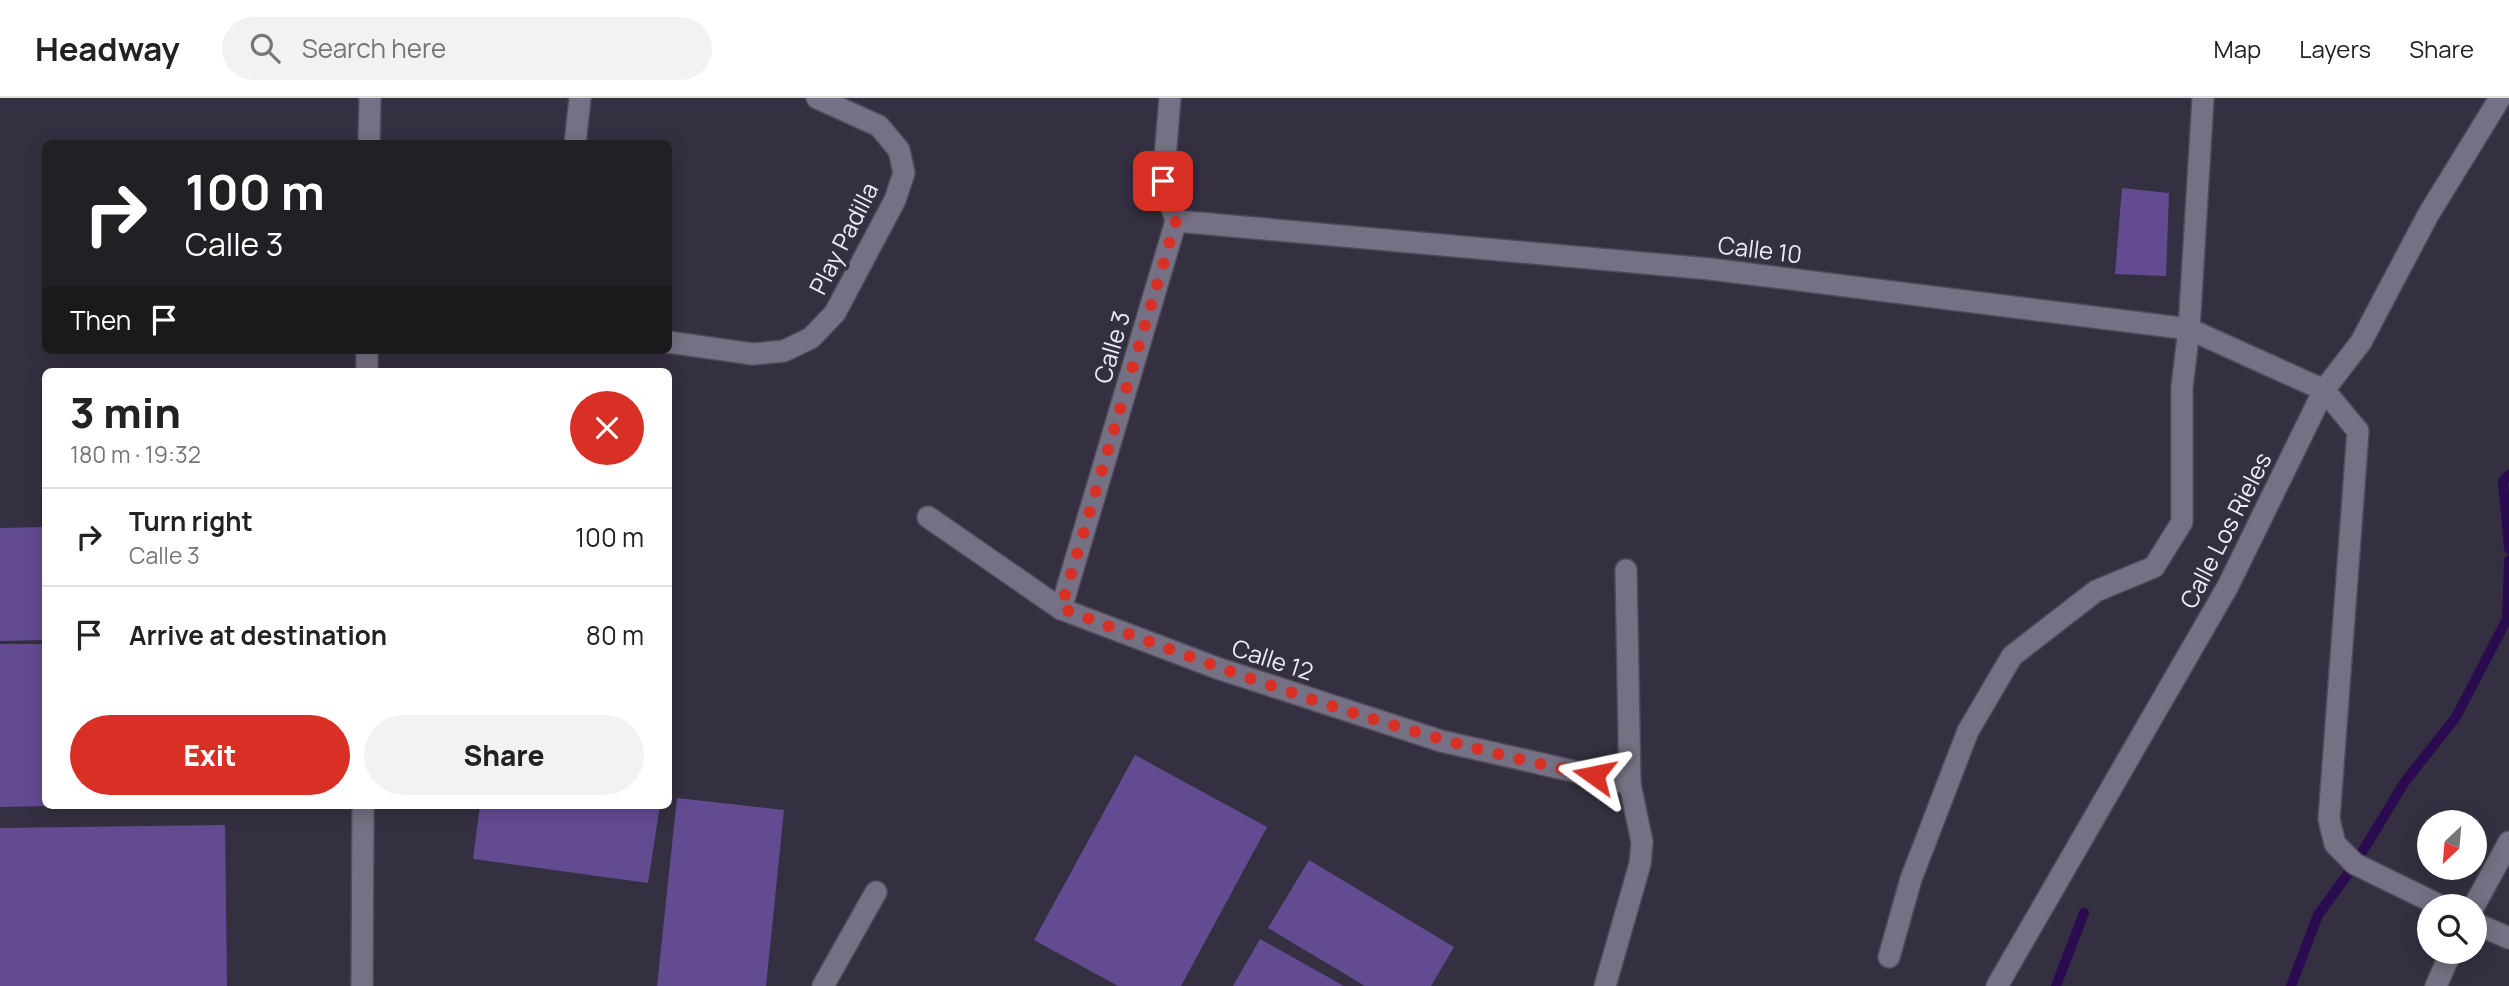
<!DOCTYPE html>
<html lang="en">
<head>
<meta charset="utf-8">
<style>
	:root { --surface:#fff; --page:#f2f2f2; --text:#222; --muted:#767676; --line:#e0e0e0; --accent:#d93025 }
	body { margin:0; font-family:Manrope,sans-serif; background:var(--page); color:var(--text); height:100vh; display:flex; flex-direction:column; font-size:26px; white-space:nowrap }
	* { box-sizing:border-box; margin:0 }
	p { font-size:23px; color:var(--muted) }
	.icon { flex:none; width:38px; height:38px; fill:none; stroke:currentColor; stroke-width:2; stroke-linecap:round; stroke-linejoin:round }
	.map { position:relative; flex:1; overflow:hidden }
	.sheet { position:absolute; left:42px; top:270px; width:630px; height:441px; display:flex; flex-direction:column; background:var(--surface); border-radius:10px; box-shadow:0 4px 18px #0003 }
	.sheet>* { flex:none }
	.banner { position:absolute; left:42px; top:42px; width:630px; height:214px; border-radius:10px; box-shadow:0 4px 18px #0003; background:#202124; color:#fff; overflow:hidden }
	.needle { width:46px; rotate:206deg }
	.tools { position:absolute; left:2417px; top:712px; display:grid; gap:14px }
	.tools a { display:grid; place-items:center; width:70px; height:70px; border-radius:50%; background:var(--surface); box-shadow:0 4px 18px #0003; font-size:35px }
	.pin { position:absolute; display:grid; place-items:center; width:60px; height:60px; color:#fff; margin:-30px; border-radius:14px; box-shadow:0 4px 10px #0006 }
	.me { position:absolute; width:77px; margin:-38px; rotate:282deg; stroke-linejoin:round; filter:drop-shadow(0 0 5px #0008) }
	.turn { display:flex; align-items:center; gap:24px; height:147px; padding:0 28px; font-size:32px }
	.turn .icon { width:91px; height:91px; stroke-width:2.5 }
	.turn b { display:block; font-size:49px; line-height:60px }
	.then { display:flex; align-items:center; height:66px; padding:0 28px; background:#0003; gap:14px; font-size:26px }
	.round { display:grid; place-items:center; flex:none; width:74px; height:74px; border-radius:37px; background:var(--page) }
	.overview { display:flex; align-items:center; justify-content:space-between; height:119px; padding:0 28px }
	h1 { font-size:42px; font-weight:800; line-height:52px }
	.cta { display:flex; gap:14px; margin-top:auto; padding:14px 28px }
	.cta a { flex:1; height:80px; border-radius:42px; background:var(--accent); color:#fff; font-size:28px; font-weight:800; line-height:80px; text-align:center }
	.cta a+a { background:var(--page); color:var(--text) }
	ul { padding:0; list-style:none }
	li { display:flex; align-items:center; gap:21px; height:98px; padding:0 28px; border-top:2px solid var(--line) }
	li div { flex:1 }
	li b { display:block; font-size:26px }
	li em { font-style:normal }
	header { display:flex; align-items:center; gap:42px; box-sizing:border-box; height:98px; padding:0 35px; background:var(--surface); border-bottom:2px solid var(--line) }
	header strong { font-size:33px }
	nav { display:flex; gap:38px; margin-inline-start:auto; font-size:24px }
	.search { width:490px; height:63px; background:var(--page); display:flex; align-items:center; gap:18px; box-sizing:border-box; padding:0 24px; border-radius:38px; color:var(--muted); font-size:26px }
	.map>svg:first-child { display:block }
</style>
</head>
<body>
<header>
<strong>Headway</strong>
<div class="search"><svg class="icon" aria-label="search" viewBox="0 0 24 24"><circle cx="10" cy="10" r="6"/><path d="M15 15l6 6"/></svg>Search here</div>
<nav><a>Map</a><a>Layers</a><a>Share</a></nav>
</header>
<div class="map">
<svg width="2509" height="888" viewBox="0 0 2509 888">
	<rect width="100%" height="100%" fill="#353041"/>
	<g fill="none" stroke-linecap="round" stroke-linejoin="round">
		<g stroke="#2a0b4f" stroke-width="10">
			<path d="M 2509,377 L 2503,383 L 2509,451"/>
			<path d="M 2056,888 L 2084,815"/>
			<path d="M 2291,888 L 2318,817 L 2355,766 L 2404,685 L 2456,619 L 2507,521 L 2509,462"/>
		</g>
	</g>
	<g fill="#634b92">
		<path d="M 2122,90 L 2169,95 L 2166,178 L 2115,176 Z"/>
		<path d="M 46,429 L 46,542 L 0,543 L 0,430 Z"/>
		<path d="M 0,546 L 46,546 L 46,708 L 0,709 Z"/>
		<path d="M 1135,657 L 1267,729 L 1181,888 L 1118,888 L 1034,842 Z"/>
		<path d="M 677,700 L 784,712 L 766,888 L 657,888 Z"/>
		<path d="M 480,707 L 660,707 L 648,785 L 473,761 Z"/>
		<path d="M 225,727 L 227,888 L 0,888 L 0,730 Z"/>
		<path d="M 1309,762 L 1454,849 L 1431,888 L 1365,888 L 1268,830 Z"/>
		<path d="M 1260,841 L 1344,888 L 1233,888 Z"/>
	</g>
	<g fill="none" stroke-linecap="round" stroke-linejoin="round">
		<g stroke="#4f4b59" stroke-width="24">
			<g id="minor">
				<path d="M 575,46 L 580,0"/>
				<path d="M 1176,123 L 1710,171 L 2189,231 L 2324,292 L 2358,333 L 2329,721 L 2335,746 L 2355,766 L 2441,808"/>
				<path d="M 668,244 L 753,256 L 784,253 L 811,240 L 835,215 L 895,102 L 904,75 L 899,52 L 879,28 L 817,0"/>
				<path d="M 928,419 L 1061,511 L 1217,570 L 1441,643 L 1630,686"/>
				<path d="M 1061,511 L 1176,123 L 1163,83 L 1170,0"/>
				<path d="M 2474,808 L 2509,744"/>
				<path d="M 2474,825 L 2509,840"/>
				<path d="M 1889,859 L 1911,781 L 1968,633 L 2012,558 L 2096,493 L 2154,469 L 2182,424 L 2182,289 L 2189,231 L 2203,0"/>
				<path d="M 823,888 L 876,794"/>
				<path d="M 1605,888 L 1640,766 L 1642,744 L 1630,686 L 1626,472"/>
				<path d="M 1997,888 L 2228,488 L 2324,292 L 2361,244 L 2428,117 L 2500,0"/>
				<path d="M 2436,888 L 2451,854"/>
			</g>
		</g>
		<g stroke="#4f4b59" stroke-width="24">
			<g id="tertiary">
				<path d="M 369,46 L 370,0"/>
				<path d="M 367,273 L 367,252"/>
				<path d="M 362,888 L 363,707"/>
			</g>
		</g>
		<use href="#minor" stroke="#757083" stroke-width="21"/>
		<use href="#tertiary" stroke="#757083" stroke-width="21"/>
	</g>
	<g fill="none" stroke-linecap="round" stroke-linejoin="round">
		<path stroke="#d93025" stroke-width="12" stroke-dasharray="0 21.6" d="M 1163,83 L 1176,123 L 1061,510 C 1235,577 1411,642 1594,677"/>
	</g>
	<g text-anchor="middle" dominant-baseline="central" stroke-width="7" stroke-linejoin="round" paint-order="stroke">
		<g font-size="24" fill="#eeebf6" stroke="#353041">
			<text transform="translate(843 140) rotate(-63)">Play Padilla</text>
			<text transform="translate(1760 151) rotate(7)">Calle 10</text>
			<text transform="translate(1111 249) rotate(-74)">Calle 3</text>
			<text transform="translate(2225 432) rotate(-63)">Calle Los Rieles</text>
			<text transform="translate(1273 561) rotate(18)">Calle 12</text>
		</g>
	</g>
</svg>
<div class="tools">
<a><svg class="needle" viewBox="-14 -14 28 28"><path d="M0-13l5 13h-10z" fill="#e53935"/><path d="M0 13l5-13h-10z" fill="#767676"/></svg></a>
<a><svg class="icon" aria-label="search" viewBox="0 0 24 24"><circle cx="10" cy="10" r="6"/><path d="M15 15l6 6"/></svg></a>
</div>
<div class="pin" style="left:1163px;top:83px;background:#d93025"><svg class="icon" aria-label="arrive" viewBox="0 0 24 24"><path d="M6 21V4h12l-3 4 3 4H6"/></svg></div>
<svg class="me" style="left:1594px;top:677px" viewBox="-20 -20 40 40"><path d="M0-17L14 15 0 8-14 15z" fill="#d93025" stroke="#fff" stroke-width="4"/></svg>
<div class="banner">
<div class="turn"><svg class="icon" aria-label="right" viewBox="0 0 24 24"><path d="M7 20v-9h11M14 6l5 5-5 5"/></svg><div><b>100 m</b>Calle 3</div></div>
<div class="then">Then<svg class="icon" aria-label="arrive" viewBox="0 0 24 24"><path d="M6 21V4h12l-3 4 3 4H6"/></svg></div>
</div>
<section class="sheet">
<div class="overview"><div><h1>3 min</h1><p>180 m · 19:32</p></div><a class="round" style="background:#d93025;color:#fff"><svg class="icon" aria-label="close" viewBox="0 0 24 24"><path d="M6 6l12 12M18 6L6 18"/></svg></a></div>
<ul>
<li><svg class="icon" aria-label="right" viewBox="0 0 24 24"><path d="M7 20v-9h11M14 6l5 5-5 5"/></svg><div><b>Turn right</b><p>Calle 3</p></div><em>100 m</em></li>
<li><svg class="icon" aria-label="arrive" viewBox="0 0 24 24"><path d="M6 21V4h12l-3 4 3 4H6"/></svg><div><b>Arrive at destination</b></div><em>80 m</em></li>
</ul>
<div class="cta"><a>Exit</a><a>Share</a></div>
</section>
</div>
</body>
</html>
